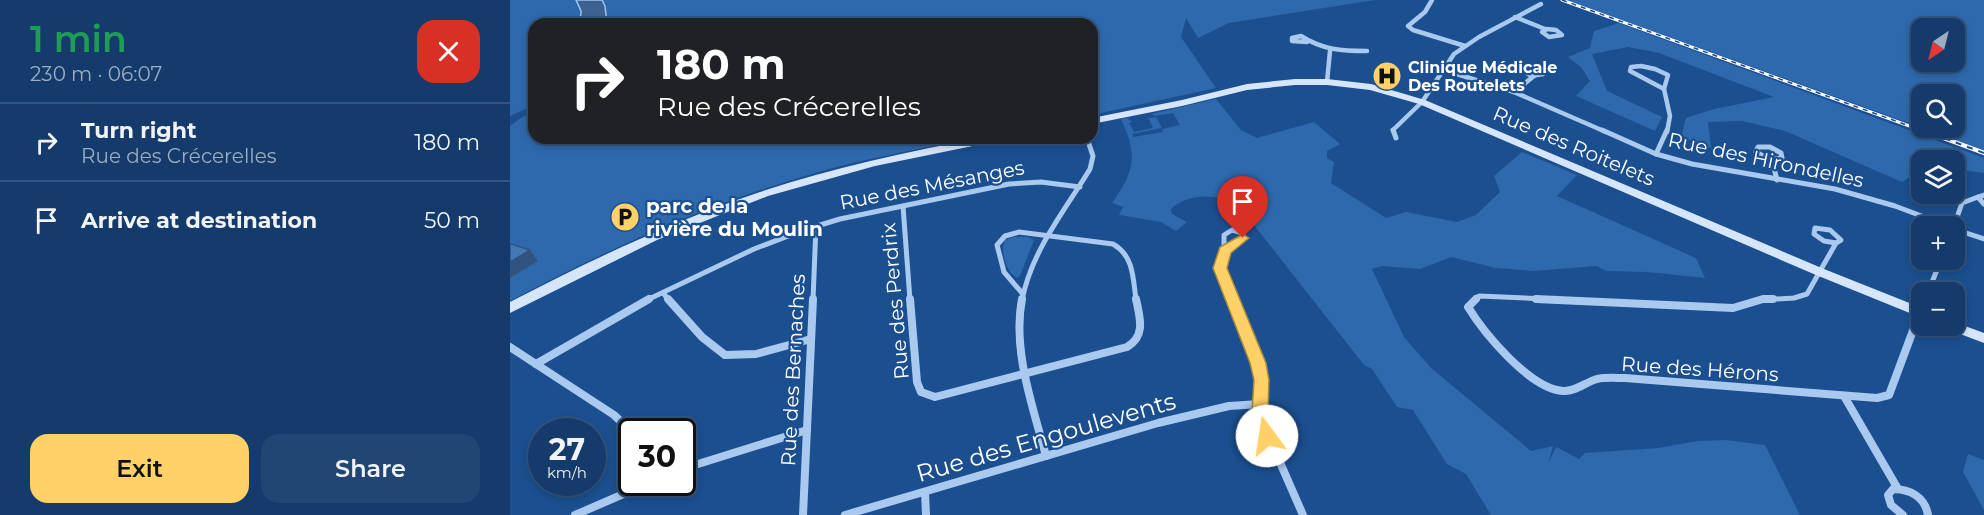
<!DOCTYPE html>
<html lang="en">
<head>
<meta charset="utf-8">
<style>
	:root { --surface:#143b6b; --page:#214673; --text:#f1f3f6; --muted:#9dadc1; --line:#33557e; --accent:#ffd166 }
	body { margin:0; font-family:Montserrat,sans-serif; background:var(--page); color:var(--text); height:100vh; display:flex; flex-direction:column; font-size:22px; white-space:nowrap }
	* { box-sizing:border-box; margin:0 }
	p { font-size:20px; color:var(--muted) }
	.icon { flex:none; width:33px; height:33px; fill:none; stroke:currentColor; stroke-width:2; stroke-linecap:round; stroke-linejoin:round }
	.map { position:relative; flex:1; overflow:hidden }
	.drawer { display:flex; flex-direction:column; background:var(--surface); width:510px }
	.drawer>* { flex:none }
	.banner { position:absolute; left:18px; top:18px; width:570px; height:126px; border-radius:18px; box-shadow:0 3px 9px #0003,0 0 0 2px var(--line); background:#202124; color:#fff; overflow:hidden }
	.needle { width:39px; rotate:215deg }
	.tools { position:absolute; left:1401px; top:18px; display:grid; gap:12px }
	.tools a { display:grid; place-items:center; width:54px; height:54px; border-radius:12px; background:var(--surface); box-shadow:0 3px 9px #0003,0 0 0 2px var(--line); font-size:30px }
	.speed { position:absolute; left:18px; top:418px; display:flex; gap:12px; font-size:30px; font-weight:700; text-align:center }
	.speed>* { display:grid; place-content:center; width:78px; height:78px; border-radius:50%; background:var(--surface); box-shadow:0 3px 9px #0003,0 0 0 2px var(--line); line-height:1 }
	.speed small { font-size:15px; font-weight:400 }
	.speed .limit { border:3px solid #111; border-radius:9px; background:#fff; color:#111 }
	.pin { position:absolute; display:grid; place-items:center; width:51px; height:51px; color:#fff; margin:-62px -26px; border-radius:50% 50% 50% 0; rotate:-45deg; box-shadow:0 0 6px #0007 }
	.pin .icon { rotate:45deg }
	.me { position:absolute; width:66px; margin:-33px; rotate:346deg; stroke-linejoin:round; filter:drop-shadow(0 0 4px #0008) }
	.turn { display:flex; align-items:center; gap:21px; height:126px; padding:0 30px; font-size:27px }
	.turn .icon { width:78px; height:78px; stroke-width:2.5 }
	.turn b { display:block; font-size:42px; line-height:51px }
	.round { display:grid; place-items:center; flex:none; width:63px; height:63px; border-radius:18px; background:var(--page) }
	.overview { display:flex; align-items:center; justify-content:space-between; height:102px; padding:0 30px }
	h1 { font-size:36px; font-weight:600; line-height:45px; color:#1e9e55 }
	.primary-button { display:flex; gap:12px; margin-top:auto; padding:12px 30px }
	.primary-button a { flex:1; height:69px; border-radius:18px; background:var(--accent); color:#111; font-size:24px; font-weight:600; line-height:69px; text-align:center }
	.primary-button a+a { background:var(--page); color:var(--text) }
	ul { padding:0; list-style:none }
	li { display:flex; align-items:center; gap:18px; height:78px; padding:0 30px; border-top:2px solid var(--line) }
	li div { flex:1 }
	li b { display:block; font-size:22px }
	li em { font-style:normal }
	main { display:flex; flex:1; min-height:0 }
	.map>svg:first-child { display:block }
</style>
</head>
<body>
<main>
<section class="drawer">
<div class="overview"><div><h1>1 min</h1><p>230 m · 06:07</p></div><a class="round" style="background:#d93025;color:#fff"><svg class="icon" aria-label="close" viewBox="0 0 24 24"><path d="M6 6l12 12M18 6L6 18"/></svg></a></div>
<ul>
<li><svg class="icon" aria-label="right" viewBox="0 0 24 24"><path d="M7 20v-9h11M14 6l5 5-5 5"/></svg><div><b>Turn right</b><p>Rue des Crécerelles</p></div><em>180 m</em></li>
<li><svg class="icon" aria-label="arrive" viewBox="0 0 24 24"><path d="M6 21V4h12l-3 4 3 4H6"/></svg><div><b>Arrive at destination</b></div><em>50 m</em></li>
</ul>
<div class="primary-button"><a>Exit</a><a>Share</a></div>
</section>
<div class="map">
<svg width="1474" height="515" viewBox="0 0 1474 515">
	<rect width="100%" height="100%" fill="#1b4f8f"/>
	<g fill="#2e69ad" fill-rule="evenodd">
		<path d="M 0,0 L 66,0 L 71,11 L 70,24 L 24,24 L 24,105 L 0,116 Z"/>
		<path d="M 92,0 L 865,0 L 719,23 L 688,38 L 676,18 L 671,37 L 706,88 L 582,115 L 582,24 L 97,24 L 95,7 Z"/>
		<path d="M 1056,0 L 1474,0 L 1474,150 ZM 1412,28 L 1444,28 L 1444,62 L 1412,62 ZM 1412,94 L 1444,94 L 1444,128 L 1412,128 Z"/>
		<path d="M 1109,23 L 1474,158 L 1474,173 L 1445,169 L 1444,160 L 1412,160 L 1411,170 L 1392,182 L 1275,131 L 1232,121 L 1198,122 L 1201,148 L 1171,137 L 1176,118 L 1204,109 L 1264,97 L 1149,53 L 1118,47 L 1082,54 L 1097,91 L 1152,117 L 1145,131 L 1066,96 L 1080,81 L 1071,67 L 1058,57 L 1080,48 L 1084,31 Z"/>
		<path d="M 706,99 L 731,130 L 747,138 L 804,122 L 830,144 L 817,151 L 817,158 L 824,162 L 821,183 L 876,218 L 896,212 L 947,222 L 966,215 L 990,192 L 984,176 L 1012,152 L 1067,175 L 1047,196 L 1186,258 L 1195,278 L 1137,272 L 1097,271 L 1086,266 L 1024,271 L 986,268 L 941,257 L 910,269 L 872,266 L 862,269 L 894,337 L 921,368 L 1021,451 L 1043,446 L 1038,464 L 1046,447 L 1069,459 L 1075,453 L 1148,448 L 1188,441 L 1216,440 L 1255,445 L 1290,515 L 981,515 L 956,474 L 937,464 L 903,410 L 887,407 L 862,369 L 854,365 L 729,206 C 710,194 679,192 661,209 L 662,214 L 677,222 L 666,231 L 651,222 L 609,215 L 613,207 L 602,203 C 625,170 628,156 611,119 L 617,118 L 622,122 L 619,123 L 624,132 L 643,128 L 639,119 L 635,119 L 646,117 L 652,128 L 622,134 L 623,137 L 653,132 L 652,129 L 670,125 L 663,113 L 645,116 L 641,114 Z"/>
		<path d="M 24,112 L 24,138 L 465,138 C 412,148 358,158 305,173 C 199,203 98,249 0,301 L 0,126 L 12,117 Z"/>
		<path d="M 503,237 L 518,237 L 524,240 L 510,276 L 507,278 C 496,272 490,251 495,240 Z"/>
		<path d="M 1458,454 L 1474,460 L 1474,510 L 1453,472 Z"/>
	</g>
	<path fill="#3c6290" stroke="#9cc4f0" stroke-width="1.5" d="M 66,0 L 92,0 L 95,6 L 97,24 L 70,24 L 71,11 Z"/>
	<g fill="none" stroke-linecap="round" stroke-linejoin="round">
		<g stroke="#a9c9ee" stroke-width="4.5">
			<path d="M 922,0 L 915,12 L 898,26 L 903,30 L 955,46"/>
			<path d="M 1005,17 L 1035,29"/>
			<path d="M 1037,29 L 1046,30 L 1052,35 L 1039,37 L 1032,32 Z"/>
			<path d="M 797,42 L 782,41 L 782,38 L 791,36 C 813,50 832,51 857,51"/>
			<path d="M 1131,66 L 1145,69 L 1158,75 L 1154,89 L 1120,71 L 1121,67 Z"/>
			<path d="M 1017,67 L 1030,69 L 1033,74 L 1021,76 L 1014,71 Z"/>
			<path d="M 934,70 L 1004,92 L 1096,132"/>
			<path d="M 817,82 L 820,51"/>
			<path d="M 1154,89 L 1160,116 L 1157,132"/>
			<path d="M 1004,92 L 1024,76"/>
			<path d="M 884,132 L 883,130 L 912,102 L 944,54 L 969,37 L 1031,4"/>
		</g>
		<g stroke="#a9c9ee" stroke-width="5">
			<path d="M 883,130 L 886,138"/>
			<path d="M 1092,130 L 1146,154 L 1182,164 L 1325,189 L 1385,206 L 1438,226"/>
			<path d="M 1248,147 L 1260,147 L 1271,153 L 1272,158 L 1258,159 L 1246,152 Z"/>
			<path d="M 1146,154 L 1157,130"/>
			<path d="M 1262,160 L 1267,180"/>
			<path d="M 1474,195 L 1468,197 L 1474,204"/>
			<path d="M 393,206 L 400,300"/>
			<path d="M 1444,226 L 1452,203 L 1468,197"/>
			<path d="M 1305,228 L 1320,230 L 1331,240 L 1326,243 L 1314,241 L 1304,234 Z"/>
			<path d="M 1444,229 L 1474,239"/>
			<path d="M 722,230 L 732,233 L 734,237 L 714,250 L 714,235 Z"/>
			<path d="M 714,250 L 710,269 L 722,300"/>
			<path d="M 1418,292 L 1431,260"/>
			<path d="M 153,293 L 159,300"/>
			<path d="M 512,293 L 494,272 L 487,245 L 495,236 L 509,232 L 603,244 C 624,256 623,278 626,300"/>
			<path d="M 137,300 L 244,249 L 294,230 L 330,219 L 499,184 L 531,182 L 570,187"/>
			<path d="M 303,300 L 306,226"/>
			<path d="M 512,300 C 522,250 554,212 580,169 L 583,156 L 577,138"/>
			<path d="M 965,300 L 969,296 L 1058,300"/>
			<path d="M 1249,300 L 1284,298 L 1297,294 L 1326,243"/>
		</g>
		<g stroke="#a9c9ee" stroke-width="8">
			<path d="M 158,299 L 192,337 L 215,355 L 246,354 L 301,339"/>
			<path d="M 400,299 L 407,382 L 411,392 L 425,397 L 617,347 C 636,336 630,318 626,299"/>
			<path d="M 512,299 C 502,350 523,407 536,456"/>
			<path d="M 722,299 L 751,372 L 751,419 L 793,515"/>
			<path d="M 966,299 L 958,307 C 974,333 1020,389 1053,391 C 1065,392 1076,382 1087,379 C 1096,377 1106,378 1115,378 L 1367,398 L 1379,395 L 1411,309"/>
			<path d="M 1026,299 L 1223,308 L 1253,299 L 1263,299"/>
			<path d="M 0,347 L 104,415 L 122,432"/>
			<path d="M 26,364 L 139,299"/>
			<path d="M 1334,396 L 1388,489"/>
			<path d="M 172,469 L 297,430"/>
			<path d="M 415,492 L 416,515"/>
			<path d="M 65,515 L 139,483"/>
			<path d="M 293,515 L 303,299"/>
			<path d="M 335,515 L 648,423 L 719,406 L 750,404"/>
			<path d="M 1393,515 L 1381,505 L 1378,495 L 1383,489 C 1400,489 1415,497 1418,515"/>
		</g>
		<g fill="#d6e6fa" fill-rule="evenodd">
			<path d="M 785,79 L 817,79 L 861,84 L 915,100 L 1314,269 L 1412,308 L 1412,318 L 1306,275 L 909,104 L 860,90 L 817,85 L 785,85 L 737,90 L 672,106 L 582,124 L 582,118 L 672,100 L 737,84 Z"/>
			<path d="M 471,138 L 492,138 L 487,141 L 365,166 L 258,196 L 147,240 L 0,313 L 0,302 C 81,260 163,221 250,192 C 322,168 396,152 471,138 Z"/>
			<path d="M 1444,322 L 1474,333 L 1474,343 L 1437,329 L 1436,326 L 1444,326 Z"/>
		</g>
		<g stroke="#fff" stroke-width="3">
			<path id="rail-far1" d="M 1052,0 L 1416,132"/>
		</g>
		<g stroke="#fff" stroke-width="4.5">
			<path id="rail" d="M 1412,130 L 1474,153"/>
		</g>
		<use href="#rail-far1" stroke="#1b4f8f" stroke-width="1.5" stroke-dasharray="5" stroke-linecap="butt"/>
		<use href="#rail" stroke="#1b4f8f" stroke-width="2" stroke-dasharray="6" stroke-linecap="butt"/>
	</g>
	<path fill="#305480" d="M 20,250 L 28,261 L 0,278 L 0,262 Z"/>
	<path fill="#4478b7" stroke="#305480" stroke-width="1.5" d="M 0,244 L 1,244 L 20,250 L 0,262 Z"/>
	<path fill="#ffd166" stroke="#a68842" stroke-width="1.5" d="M 733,234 L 739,238 L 721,253 L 717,268 L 756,363 L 759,380 L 758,412 L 766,436 L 763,442 L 757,444 L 751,442 L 742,412 L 744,380 L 740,363 L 703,268 L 710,247 Z"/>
	<defs>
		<g id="hospital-disc" transform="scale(1.5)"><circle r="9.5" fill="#ffd166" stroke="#1b4f8f"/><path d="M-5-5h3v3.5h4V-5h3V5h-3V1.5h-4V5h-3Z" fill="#111"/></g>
		<g id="parking-disc" transform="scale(1.5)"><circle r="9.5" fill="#ffd166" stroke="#1b4f8f"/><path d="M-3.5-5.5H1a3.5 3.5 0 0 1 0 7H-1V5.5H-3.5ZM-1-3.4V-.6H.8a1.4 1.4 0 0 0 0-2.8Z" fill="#111"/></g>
	</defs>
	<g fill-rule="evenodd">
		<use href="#hospital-disc" x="877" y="76"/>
		<use href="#parking-disc" x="115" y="217"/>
	</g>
	<g text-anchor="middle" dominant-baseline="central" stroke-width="4.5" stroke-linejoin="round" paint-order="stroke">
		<g font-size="16" font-weight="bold" fill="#fff" stroke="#1b4f8f" text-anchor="start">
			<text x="898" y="67">Clinique Médicale<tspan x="898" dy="18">Des Routelets</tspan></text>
		</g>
		<g font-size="20" fill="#fff" stroke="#1b4f8f">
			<text transform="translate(1064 146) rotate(23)">Rue des Roitelets</text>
			<text transform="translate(1256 160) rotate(12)">Rue des Hirondelles</text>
			<text transform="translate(422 185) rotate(-11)">Rue des Mésanges</text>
			<text transform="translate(385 301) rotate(-95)">Rue des Perdrix</text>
			<text transform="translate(1190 369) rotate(4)">Rue des Hérons</text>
			<text transform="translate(283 370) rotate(-87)">Rue des Bernaches</text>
		</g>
		<g font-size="20" font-weight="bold" fill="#fff" stroke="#1b4f8f" text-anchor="start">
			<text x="136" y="206">parc de la<tspan x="136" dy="23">rivière du Moulin</tspan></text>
		</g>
		<g font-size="24" fill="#fff" stroke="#1b4f8f">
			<text transform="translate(536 437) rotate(-16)">Rue des Engoulevents</text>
		</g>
	</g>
</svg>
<div class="tools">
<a><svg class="needle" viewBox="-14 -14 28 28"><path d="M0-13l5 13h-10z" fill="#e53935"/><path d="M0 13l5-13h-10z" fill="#9dadc1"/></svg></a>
<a><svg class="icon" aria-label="search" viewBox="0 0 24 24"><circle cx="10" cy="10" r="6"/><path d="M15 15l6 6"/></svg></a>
<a><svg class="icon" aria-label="layers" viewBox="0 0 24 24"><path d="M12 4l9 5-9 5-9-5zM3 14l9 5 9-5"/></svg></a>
<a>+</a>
<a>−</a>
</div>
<div class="speed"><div>27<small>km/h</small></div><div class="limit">30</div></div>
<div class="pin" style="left:733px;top:238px;background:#d93025"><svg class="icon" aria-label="arrive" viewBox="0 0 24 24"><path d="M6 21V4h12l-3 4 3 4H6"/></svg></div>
<svg class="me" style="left:757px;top:436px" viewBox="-20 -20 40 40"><circle r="19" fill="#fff"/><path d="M0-13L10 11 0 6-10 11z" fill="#ffd166"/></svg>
<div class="banner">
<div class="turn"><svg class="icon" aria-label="right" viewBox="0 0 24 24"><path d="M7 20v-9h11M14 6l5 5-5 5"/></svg><div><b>180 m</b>Rue des Crécerelles</div></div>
</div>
</div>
</main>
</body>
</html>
